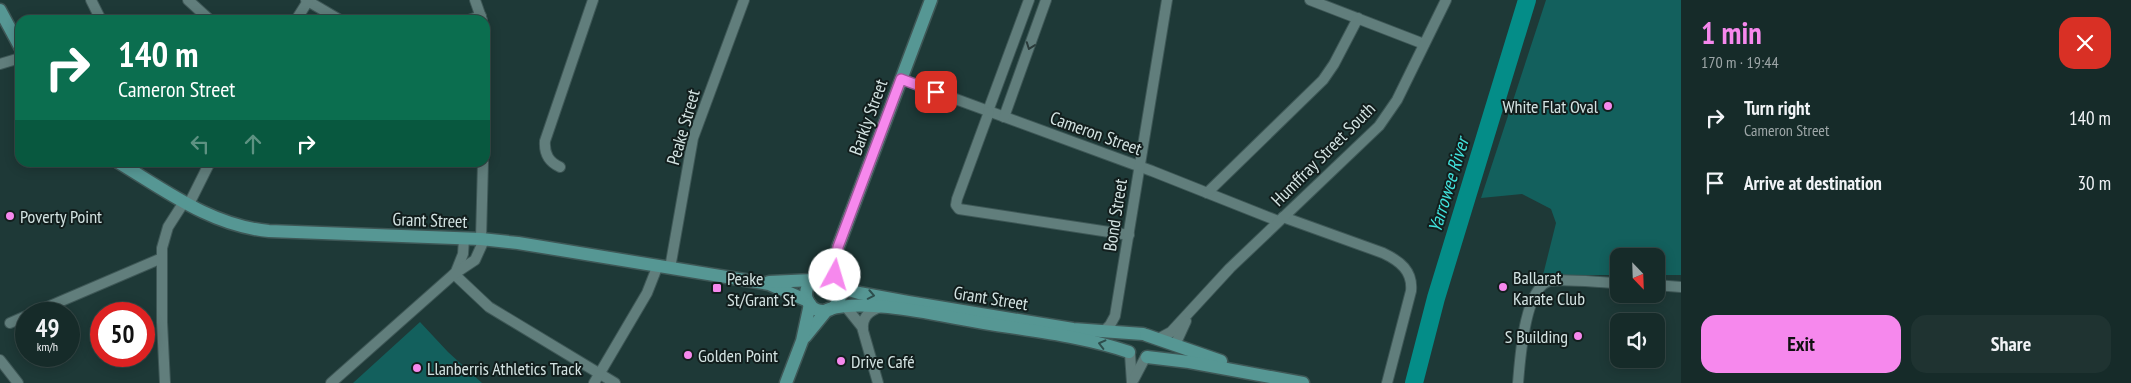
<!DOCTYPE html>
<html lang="en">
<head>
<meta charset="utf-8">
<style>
	:root { --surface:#162b29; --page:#1f3331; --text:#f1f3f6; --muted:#9ea7a8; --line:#354746; --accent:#f688ed }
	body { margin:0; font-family:"PT Sans Narrow",sans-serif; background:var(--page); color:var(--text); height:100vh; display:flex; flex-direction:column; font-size:19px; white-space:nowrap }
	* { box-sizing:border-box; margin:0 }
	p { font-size:16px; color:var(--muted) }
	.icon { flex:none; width:28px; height:28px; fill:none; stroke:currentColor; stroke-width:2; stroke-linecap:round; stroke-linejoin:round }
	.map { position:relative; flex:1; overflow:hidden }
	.panel { display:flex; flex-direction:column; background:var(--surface); width:450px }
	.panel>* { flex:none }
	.banner { position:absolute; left:15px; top:15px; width:475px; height:152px; border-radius:15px; box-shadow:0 2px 12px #0003,0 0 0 1px var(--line); background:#0b6e4f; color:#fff; overflow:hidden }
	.needle { width:32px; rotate:157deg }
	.fabs { position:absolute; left:1610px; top:248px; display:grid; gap:10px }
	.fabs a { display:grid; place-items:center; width:55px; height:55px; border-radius:10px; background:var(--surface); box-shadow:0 2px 12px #0003,0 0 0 1px var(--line); font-size:25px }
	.speed { position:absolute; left:15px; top:302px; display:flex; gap:10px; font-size:25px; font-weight:700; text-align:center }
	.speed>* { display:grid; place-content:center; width:65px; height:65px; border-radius:50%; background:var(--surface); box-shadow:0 2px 12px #0003,0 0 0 1px var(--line); line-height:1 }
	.speed small { font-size:12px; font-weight:400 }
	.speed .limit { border:8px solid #d22; background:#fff; color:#111 }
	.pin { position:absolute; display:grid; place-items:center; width:42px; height:42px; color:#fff; margin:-21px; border-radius:10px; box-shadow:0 2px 8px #0006 }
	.me { position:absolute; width:55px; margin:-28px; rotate:6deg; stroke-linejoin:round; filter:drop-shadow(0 0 4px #0008) }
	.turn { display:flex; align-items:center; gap:18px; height:105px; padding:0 20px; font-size:22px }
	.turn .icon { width:65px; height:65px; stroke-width:2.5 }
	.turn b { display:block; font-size:35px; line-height:42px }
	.lanes { display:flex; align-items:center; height:48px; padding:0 20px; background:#0003; justify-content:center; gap:25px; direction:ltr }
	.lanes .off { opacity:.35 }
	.round { display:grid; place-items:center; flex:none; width:52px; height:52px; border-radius:15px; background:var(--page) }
	.overview { display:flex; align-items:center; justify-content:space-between; height:85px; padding:0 20px }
	h1 { font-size:30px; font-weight:800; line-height:38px; color:var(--accent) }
	.primary-button { display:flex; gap:10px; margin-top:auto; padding:10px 20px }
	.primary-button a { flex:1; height:58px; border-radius:15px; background:var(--accent); color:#111; font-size:20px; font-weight:800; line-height:58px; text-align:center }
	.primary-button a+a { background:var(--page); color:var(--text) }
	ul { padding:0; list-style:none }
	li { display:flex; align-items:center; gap:15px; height:65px; padding:0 20px }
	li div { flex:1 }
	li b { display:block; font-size:19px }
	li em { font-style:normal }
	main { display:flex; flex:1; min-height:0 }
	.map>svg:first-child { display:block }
</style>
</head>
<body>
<main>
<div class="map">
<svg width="1681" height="383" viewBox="0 0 1681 383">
	<rect width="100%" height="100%" fill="#1e3937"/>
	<g fill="#13605d">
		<path d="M 1546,0 L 1681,0 L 1681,275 L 1656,275 L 1656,256 L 1619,256 L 1619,275 L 1543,275 L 1556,223 L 1551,209 L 1522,194 L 1481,198 Z"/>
		<path d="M 420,322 L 448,352 L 482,383 L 353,383 Z"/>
	</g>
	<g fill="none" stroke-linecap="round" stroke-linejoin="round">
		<path stroke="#048d88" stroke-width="18" d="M 1414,383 L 1436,298 L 1527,0"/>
		<g stroke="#3e5756" stroke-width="12">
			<g id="street">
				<path d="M 91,0 L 101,20"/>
				<path d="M 188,0 L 210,20"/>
				<path d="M 306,0 L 340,20"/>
				<path d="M 475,0 L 482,20"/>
				<path d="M 1310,0 L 1424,44"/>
				<path d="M 296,20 L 308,1"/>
				<path d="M 469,20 L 481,16"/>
				<path d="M 0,64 L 20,58"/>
				<path d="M 901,79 L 1152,171 L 1278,221"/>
				<path d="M 988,111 L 1029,0"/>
				<path d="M 989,112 L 957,199 L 956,205 L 959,209 L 1129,235"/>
				<path d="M 1004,117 L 1046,0"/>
				<path d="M 560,167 C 549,162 544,154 545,141 L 593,0"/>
				<path d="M 1207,193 L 1323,80 L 1334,64 L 1358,18"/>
				<path d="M 189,204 L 210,162"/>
				<path d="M 1283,217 L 1383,253 C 1400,261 1413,271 1411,291 L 1387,383"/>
				<path d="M 481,239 L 483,162"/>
				<path d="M 670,268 L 693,138 L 744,0"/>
				<path d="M 454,274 L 489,307 L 615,383"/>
				<path d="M 455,274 L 463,254 L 464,239"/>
				<path d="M 1656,285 L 1681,287"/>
				<path d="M 846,307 L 862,327 L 878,383"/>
				<path d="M 31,314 L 162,258"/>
				<path d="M 10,323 L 26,316"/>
				<path d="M 863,329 C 862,317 869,311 880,307"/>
				<path d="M 1103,332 L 1110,325 L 1115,316 L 1167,0"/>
				<path d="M 1158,339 L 1171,332 L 1230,268 L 1379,126 L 1397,100 L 1446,0"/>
				<path d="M 1175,345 L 1186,321"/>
				<path d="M 1130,354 L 1132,383"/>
				<path d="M 0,360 L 18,383"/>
				<path d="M 1134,379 L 1145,358"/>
				<path d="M 165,383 L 162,322 L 162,248 L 168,227 L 184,202"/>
				<path d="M 331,383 L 454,274 L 475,260 L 484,240"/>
				<path d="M 594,383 L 647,293 L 658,265"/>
				<path d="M 1518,383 C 1520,361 1524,287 1550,281 C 1563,278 1603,283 1619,283"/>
			</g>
		</g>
		<g stroke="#3e5756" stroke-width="15">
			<g id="secondary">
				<path d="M 0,10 L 20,47"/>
				<path d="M 118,162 C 166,191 212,226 269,231 L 481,239 L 518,243 L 769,284 L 808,301"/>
				<circle cx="823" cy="294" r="17"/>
				<path d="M 769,282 L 813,280"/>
				<path d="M 835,282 L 835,265 L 838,247 L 931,0"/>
				<path d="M 836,283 L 849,290 L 859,293 L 908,302 L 1073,329 L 1143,334"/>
				<path d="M 829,309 C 871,298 940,316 984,323 C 1032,331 1083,336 1129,352"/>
				<path d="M 1146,335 L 1221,361"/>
				<path d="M 805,337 L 827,310"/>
				<path d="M 1147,357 L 1189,362 L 1303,383"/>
				<path d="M 786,383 L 802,341 L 810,304"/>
			</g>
		</g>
		<use href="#street" stroke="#617e7c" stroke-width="10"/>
		<use href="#secondary" stroke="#569794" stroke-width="12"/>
	</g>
	<defs><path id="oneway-chevron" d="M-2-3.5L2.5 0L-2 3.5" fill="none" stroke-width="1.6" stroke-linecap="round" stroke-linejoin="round" transform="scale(1.25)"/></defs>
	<use stroke="#2a3b3a" href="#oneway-chevron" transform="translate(1030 46) rotate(110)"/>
	<g stroke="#2d4e4d">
		<use href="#oneway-chevron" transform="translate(871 295) rotate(11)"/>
		<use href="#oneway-chevron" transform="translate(1102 344) rotate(-166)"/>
	</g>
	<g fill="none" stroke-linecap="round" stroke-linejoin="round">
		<g stroke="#a0589a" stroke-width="12">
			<path id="route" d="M 835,275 L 838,247 L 901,79 L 936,92"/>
		</g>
		<use href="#route" stroke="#f688ed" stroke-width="9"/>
	</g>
	<g fill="#f688ed" stroke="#121e1d" stroke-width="2">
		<circle cx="1608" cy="106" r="5"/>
		<circle cx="10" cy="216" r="5"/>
		<circle cx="1503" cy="287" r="5"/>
		<rect x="712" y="283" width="10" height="10" rx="2.5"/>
		<circle cx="1578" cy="336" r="5"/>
		<circle cx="688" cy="355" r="5"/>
		<circle cx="841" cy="361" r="5"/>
		<circle cx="417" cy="368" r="5"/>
	</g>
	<g text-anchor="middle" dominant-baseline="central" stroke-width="4" stroke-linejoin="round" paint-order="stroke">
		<g font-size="18" fill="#d3e3e2" stroke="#121e1d" text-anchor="start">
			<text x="1598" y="106" text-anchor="end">White Flat Oval</text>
			<text x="20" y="216">Poverty Point</text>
			<text x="1513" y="277">Ballarat<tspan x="1513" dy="21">Karate Club</tspan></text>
			<text x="727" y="278">Peake<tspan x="727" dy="21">St/Grant St</tspan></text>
			<text x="1568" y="336" text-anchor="end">S Building</text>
			<text x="698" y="355">Golden Point</text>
			<text x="851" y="361">Drive Café</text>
			<text x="427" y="368">Llanberris Athletics Track</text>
		</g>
		<g font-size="18" fill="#d3e3e2" stroke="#121e1d">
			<text transform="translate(868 117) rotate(-70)">Barkly Street</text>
			<text transform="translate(683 127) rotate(-74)">Peake Street</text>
			<text transform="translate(1096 133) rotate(20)">Cameron Street</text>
			<text transform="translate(1323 154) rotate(-45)">Humffray Street South</text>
			<text transform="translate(1115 215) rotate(-81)">Bond Street</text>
			<text transform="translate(430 220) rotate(2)">Grant Street</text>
			<text transform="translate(991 298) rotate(9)">Grant Street</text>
		</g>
		<g font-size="19" font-style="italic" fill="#41e2dc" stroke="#121e1d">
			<text transform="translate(1448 185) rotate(-73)">Yarrowee River</text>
		</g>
	</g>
</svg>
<div class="fabs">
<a><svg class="needle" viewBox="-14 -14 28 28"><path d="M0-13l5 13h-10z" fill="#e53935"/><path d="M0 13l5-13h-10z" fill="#9ea7a8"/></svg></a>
<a><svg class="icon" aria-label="sound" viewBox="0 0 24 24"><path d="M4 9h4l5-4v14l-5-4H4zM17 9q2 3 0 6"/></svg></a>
</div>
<div class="speed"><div>49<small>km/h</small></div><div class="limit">50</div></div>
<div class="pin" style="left:936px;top:92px;background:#d93025"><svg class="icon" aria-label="arrive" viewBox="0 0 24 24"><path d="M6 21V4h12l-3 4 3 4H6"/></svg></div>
<svg class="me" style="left:835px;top:275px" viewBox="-20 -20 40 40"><circle r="19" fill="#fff"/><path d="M0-13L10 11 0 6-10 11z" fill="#f688ed"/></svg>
<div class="banner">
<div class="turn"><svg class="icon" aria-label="right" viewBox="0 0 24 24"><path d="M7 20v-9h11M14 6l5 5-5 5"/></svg><div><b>140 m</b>Cameron Street</div></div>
<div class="lanes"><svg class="icon off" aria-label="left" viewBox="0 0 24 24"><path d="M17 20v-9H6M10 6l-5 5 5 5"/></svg><svg class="icon off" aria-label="ahead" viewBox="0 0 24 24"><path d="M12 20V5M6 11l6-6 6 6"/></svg><svg class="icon" aria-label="right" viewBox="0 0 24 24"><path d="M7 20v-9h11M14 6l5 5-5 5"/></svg></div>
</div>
</div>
<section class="panel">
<div class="overview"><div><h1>1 min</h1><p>170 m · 19:44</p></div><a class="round" style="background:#d93025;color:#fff"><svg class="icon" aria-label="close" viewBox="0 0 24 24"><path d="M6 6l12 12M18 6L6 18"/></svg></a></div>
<ul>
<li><svg class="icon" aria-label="right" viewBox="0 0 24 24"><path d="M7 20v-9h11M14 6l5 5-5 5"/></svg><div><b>Turn right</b><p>Cameron Street</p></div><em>140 m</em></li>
<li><svg class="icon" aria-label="arrive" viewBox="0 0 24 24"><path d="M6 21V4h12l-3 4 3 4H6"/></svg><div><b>Arrive at destination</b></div><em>30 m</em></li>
</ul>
<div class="primary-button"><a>Exit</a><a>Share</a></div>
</section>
</main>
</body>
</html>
